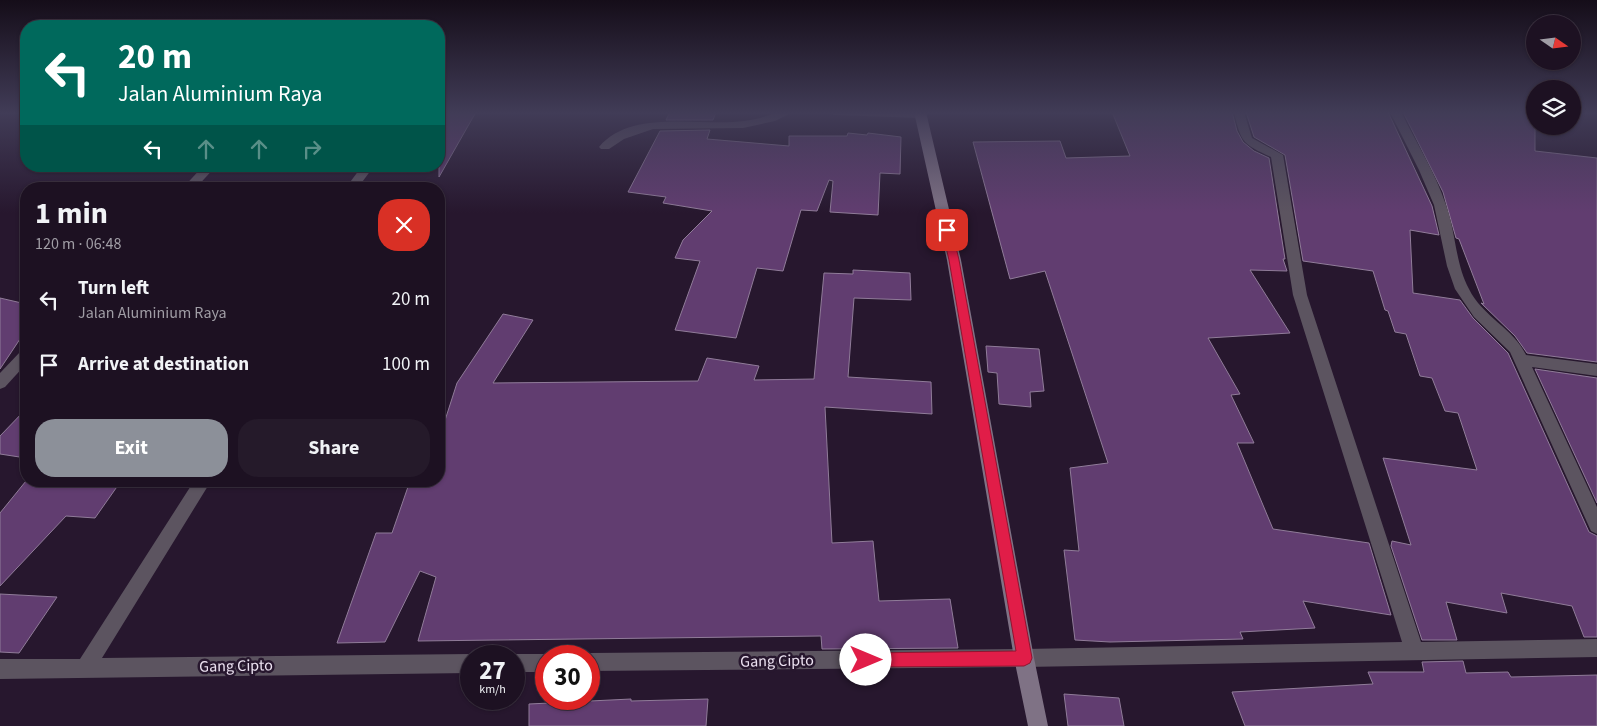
<!DOCTYPE html>
<html lang="en">
<head>
<meta charset="utf-8">
<style>
	:root { --surface:#1d1122; --page:#251a2a; --text:#f1f3f6; --muted:#a09da5; --line:#3b3140; --accent:#8c9099 }
	body { margin:0; font-family:"Source Sans 3",sans-serif; background:var(--page); color:var(--text); height:100vh; display:flex; flex-direction:column; font-size:19px; white-space:nowrap }
	* { box-sizing:border-box; margin:0 }
	p { font-size:16px; color:var(--muted) }
	.icon { flex:none; width:28px; height:28px; fill:none; stroke:currentColor; stroke-width:2; stroke-linecap:round; stroke-linejoin:round }
	.map { position:relative; flex:1; overflow:hidden }
	.panel { position:absolute; left:20px; top:182px; width:425px; height:305px; display:flex; flex-direction:column; background:var(--surface); border-radius:20px; box-shadow:0 1px 4px #0004,0 0 0 1px var(--line) }
	.panel>* { flex:none }
	.top-card { position:absolute; left:20px; top:20px; width:425px; height:152px; border-radius:20px; box-shadow:0 1px 4px #0004,0 0 0 1px var(--line); background:#00695c; color:#fff; overflow:hidden }
	.needle { width:32px; rotate:104deg }
	.buttons { position:absolute; left:1526px; top:15px; display:grid; gap:10px }
	.buttons a { display:grid; place-items:center; width:55px; height:55px; border-radius:50%; background:var(--surface); box-shadow:0 1px 4px #0004,0 0 0 1px var(--line); font-size:25px }
	.speed { position:absolute; left:460px; top:645px; display:flex; gap:10px; font-size:25px; font-weight:700; text-align:center }
	.speed>* { display:grid; place-content:center; width:65px; height:65px; border-radius:50%; background:var(--surface); box-shadow:0 1px 4px #0004,0 0 0 1px var(--line); line-height:1 }
	.speed small { font-size:12px; font-weight:400 }
	.speed .limit { border:8px solid #d22; background:#fff; color:#111 }
	.pin { position:absolute; display:grid; place-items:center; width:42px; height:42px; color:#fff; margin:-21px; border-radius:10px; box-shadow:0 2px 8px #0006 }
	.me { position:absolute; width:55px; margin:-28px; rotate:90deg; stroke-linejoin:round; filter:drop-shadow(0 0 4px #0008) }
	.turn { display:flex; align-items:center; gap:18px; height:105px; padding:0 15px; font-size:22px }
	.turn .icon { width:65px; height:65px; stroke-width:2.5 }
	.turn b { display:block; font-size:35px; line-height:42px }
	.lanes { display:flex; align-items:center; height:48px; padding:0 15px; background:#0003; justify-content:center; gap:25px; direction:ltr }
	.lanes .off { opacity:.35 }
	.round { display:grid; place-items:center; flex:none; width:52px; height:52px; border-radius:20px; background:var(--page) }
	.head { display:flex; align-items:center; justify-content:space-between; height:85px; padding:0 15px }
	h1 { font-size:30px; font-weight:700; line-height:38px }
	.action { display:flex; gap:10px; margin-top:auto; padding:10px 15px }
	.action a { flex:1; height:58px; border-radius:20px; background:var(--accent); color:#fff; font-size:20px; font-weight:700; line-height:58px; text-align:center }
	.action a+a { background:var(--page); color:var(--text) }
	ul { padding:0; list-style:none }
	li { display:flex; align-items:center; gap:15px; height:65px; padding:0 15px }
	li div { flex:1 }
	li b { display:block; font-size:19px }
	li em { font-style:normal }
	.map>svg:first-child { display:block }
</style>
</head>
<body>
<div class="map">
<svg width="1597" height="726" viewBox="0 0 1597 726">
	<rect width="100%" height="100%" fill="#27172e"/>
	<g fill="#613d70" stroke="#907c99">
		<path d="M 439,112 L 476,112 L 439,177 Z"/>
		<path d="M 670,112 L 716,112 L 713,120 L 666,120 Z"/>
		<path d="M 1112,112 L 1232,112 L 1237,131 L 1243,142 L 1254,151 L 1269,158 L 1285,259 L 1283,259 L 1287,271 L 1250,270 L 1290,333 L 1208,338 L 1240,394 L 1231,395 L 1254,443 L 1237,443 L 1273,529 L 1369,543 L 1391,615 L 1303,601 L 1315,628 L 1240,632 L 1243,639 L 1110,642 L 1075,640 L 1064,550 L 1079,551 L 1070,468 L 1108,463 L 1045,271 L 1010,279 L 973,142 L 1060,141 L 1066,158 L 1130,156 Z"/>
		<path d="M 1246,112 L 1388,112 L 1432,206 L 1439,235 L 1410,230 L 1413,293 L 1460,300 L 1473,318 L 1508,353 L 1589,532 L 1597,536 L 1597,637 L 1584,637 L 1572,606 L 1501,593 L 1507,613 L 1446,602 L 1457,640 L 1422,640 L 1391,546 L 1392,541 L 1411,545 L 1383,458 L 1477,470 L 1458,413 L 1445,411 L 1432,378 L 1420,376 L 1406,334 L 1395,332 L 1388,311 L 1385,310 L 1373,271 L 1303,261 L 1285,155 L 1254,137 Z"/>
		<path d="M 1403,112 L 1535,112 L 1535,151 L 1597,158 L 1597,362 L 1527,353 L 1515,336 L 1481,303 L 1484,304 L 1459,239 L 1456,238 L 1443,192 Z"/>
		<path d="M 710,130 L 707,139 L 789,146 L 789,136 L 847,136 L 848,133 L 867,135 L 868,133 L 901,137 L 900,174 L 880,173 L 878,215 L 830,212 L 833,181 L 829,180 L 817,211 L 801,210 L 783,271 L 757,268 L 736,338 L 675,330 L 700,261 L 675,258 L 683,240 L 712,211 L 663,203 L 666,197 L 628,192 L 660,131 Z"/>
		<path d="M 853,270 L 910,273 L 911,300 L 854,298 L 848,377 L 931,382 L 932,414 L 825,407 L 832,543 L 873,541 L 879,601 L 950,599 L 958,648 L 822,649 L 821,636 L 418,641 L 436,577 L 420,571 L 385,642 L 337,643 L 376,533 L 392,533 L 410,481 L 439,481 L 439,439 L 457,383 L 503,314 L 533,320 L 493,383 L 698,381 L 707,358 L 759,366 L 754,380 L 814,379 L 824,273 L 853,274 Z"/>
		<path d="M 0,298 L 26,304 L 26,330 L 0,369 Z"/>
		<path d="M 986,346 L 1039,349 L 1044,391 L 1030,392 L 1031,407 L 999,404 L 997,373 L 988,372 Z"/>
		<path d="M 1535,369 L 1597,378 L 1597,503 Z"/>
		<path d="M 26,409 L 26,458 L 0,454 L 0,436 Z"/>
		<path d="M 26,481 L 121,481 L 95,518 L 66,516 L 0,586 L 0,513 Z"/>
		<path d="M 0,594 L 57,597 L 19,653 L 0,652 Z"/>
		<path d="M 1463,661 L 1466,673 L 1508,672 L 1511,677 L 1597,675 L 1597,726 L 1245,726 L 1232,692 L 1373,684 L 1368,672 L 1424,672 L 1422,662 Z"/>
		<path d="M 1064,694 L 1119,698 L 1124,726 L 1068,726 Z"/>
		<path d="M 631,699 L 631,701 L 708,699 L 706,726 L 529,726 L 529,704 Z"/>
	</g>
	<g fill="none" stroke-linecap="round" stroke-linejoin="round">
		<g fill="#5c5460" fill-rule="evenodd">
			<path d="M 778,112 L 793,112 L 775,121 L 743,128 L 653,129 L 624,139 L 609,149 L 601,149 L 599,147 C 631,108 701,127 744,121 C 756,120 767,116 778,112 Z"/>
			<path d="M 828,112 L 922,112 L 927,115 L 921,118 L 834,115 Z"/>
			<path d="M 1234,112 L 1244,112 L 1252,138 L 1283,155 L 1307,295 L 1421,642 L 1597,639 L 1597,657 L 1024,667 L 589,671 L 589,656 L 582,656 L 589,653 L 1024,649 L 1402,642 L 1293,295 L 1271,157 C 1243,144 1241,143 1234,112 Z"/>
			<path d="M 1390,112 L 1401,112 C 1416,142 1435,172 1446,205 C 1456,232 1455,263 1469,289 C 1482,316 1514,329 1526,355 L 1597,364 L 1597,376 L 1532,367 L 1597,507 L 1597,534 L 1591,531 L 1510,352 L 1474,317 L 1455,289 L 1447,266 L 1434,205 L 1419,170 Z"/>
			<path d="M 203,166 L 216,166 L 195,189 L 182,189 Z"/>
			<path d="M 362,166 L 374,166 L 357,189 L 345,189 Z"/>
			<path d="M 26,350 L 26,364 L 5,387 L 0,389 L 0,373 L 21,351 Z"/>
			<path d="M 194,481 L 211,481 L 102,658 L 471,654 L 475,656 L 471,656 L 471,673 L 0,679 L 0,659 L 80,659 Z"/>
			<path d="M 514,654 L 546,654 L 553,656 L 546,656 L 546,672 L 514,672 L 514,656 L 507,656 Z"/>
		</g>
		<path fill="#7f7285" fill-rule="evenodd" d="M 914,112 L 926,112 L 961,260 L 1034,658 L 1048,726 L 1028,726 L 1014,658 L 947,260 Z"/>
	</g>
	<linearGradient id="sky" x2="0" y2="1"><stop stop-color="#150d19"/><stop offset="0.53" stop-color="#413c57"/><stop offset="1" stop-color="#413c57" stop-opacity="0"/></linearGradient>
	<rect width="1597" height="213" fill="url(#sky)"/>
	<path fill="#e11d48" stroke="#92132f" d="M 947,227 L 952,230 L 959,260 L 1032,658 L 1030,663 L 1024,666 L 866,667 L 861,665 L 859,660 L 861,655 L 866,653 L 1016,651 L 949,260 L 942,230 Z"/>
	<g text-anchor="middle" dominant-baseline="central" stroke-width="5" stroke-linejoin="round" paint-order="stroke">
		<g font-size="16" fill="#ede3f2" stroke="#27172e">
			<text transform="translate(777 661) rotate(-1)">Gang Cipto</text>
			<text transform="translate(236 666) rotate(-1)">Gang Cipto</text>
		</g>
	</g>
</svg>
<div class="buttons">
<a><svg class="needle" viewBox="-14 -14 28 28"><path d="M0-13l5 13h-10z" fill="#e53935"/><path d="M0 13l5-13h-10z" fill="#a09da5"/></svg></a>
<a><svg class="icon" aria-label="layers" viewBox="0 0 24 24"><path d="M12 4l9 5-9 5-9-5zM3 14l9 5 9-5"/></svg></a>
</div>
<div class="speed"><div>27<small>km/h</small></div><div class="limit">30</div></div>
<div class="pin" style="left:947px;top:230px;background:#d93025"><svg class="icon" aria-label="arrive" viewBox="0 0 24 24"><path d="M6 21V4h12l-3 4 3 4H6"/></svg></div>
<svg class="me" style="left:866px;top:660px" viewBox="-20 -20 40 40"><circle r="19" fill="#fff"/><path d="M0-13L10 11 0 6-10 11z" fill="#e11d48"/></svg>
<div class="top-card">
<div class="turn"><svg class="icon" aria-label="left" viewBox="0 0 24 24"><path d="M17 20v-9H6M10 6l-5 5 5 5"/></svg><div><b>20 m</b>Jalan Aluminium Raya</div></div>
<div class="lanes"><svg class="icon" aria-label="left" viewBox="0 0 24 24"><path d="M17 20v-9H6M10 6l-5 5 5 5"/></svg><svg class="icon off" aria-label="ahead" viewBox="0 0 24 24"><path d="M12 20V5M6 11l6-6 6 6"/></svg><svg class="icon off" aria-label="ahead" viewBox="0 0 24 24"><path d="M12 20V5M6 11l6-6 6 6"/></svg><svg class="icon off" aria-label="right" viewBox="0 0 24 24"><path d="M7 20v-9h11M14 6l5 5-5 5"/></svg></div>
</div>
<section class="panel">
<div class="head"><div><h1>1 min</h1><p>120 m · 06:48</p></div><a class="round" style="background:#d93025;color:#fff"><svg class="icon" aria-label="close" viewBox="0 0 24 24"><path d="M6 6l12 12M18 6L6 18"/></svg></a></div>
<ul>
<li><svg class="icon" aria-label="left" viewBox="0 0 24 24"><path d="M17 20v-9H6M10 6l-5 5 5 5"/></svg><div><b>Turn left</b><p>Jalan Aluminium Raya</p></div><em>20 m</em></li>
<li><svg class="icon" aria-label="arrive" viewBox="0 0 24 24"><path d="M6 21V4h12l-3 4 3 4H6"/></svg><div><b>Arrive at destination</b></div><em>100 m</em></li>
</ul>
<div class="action"><a>Exit</a><a>Share</a></div>
</section>
</div>
</body>
</html>
